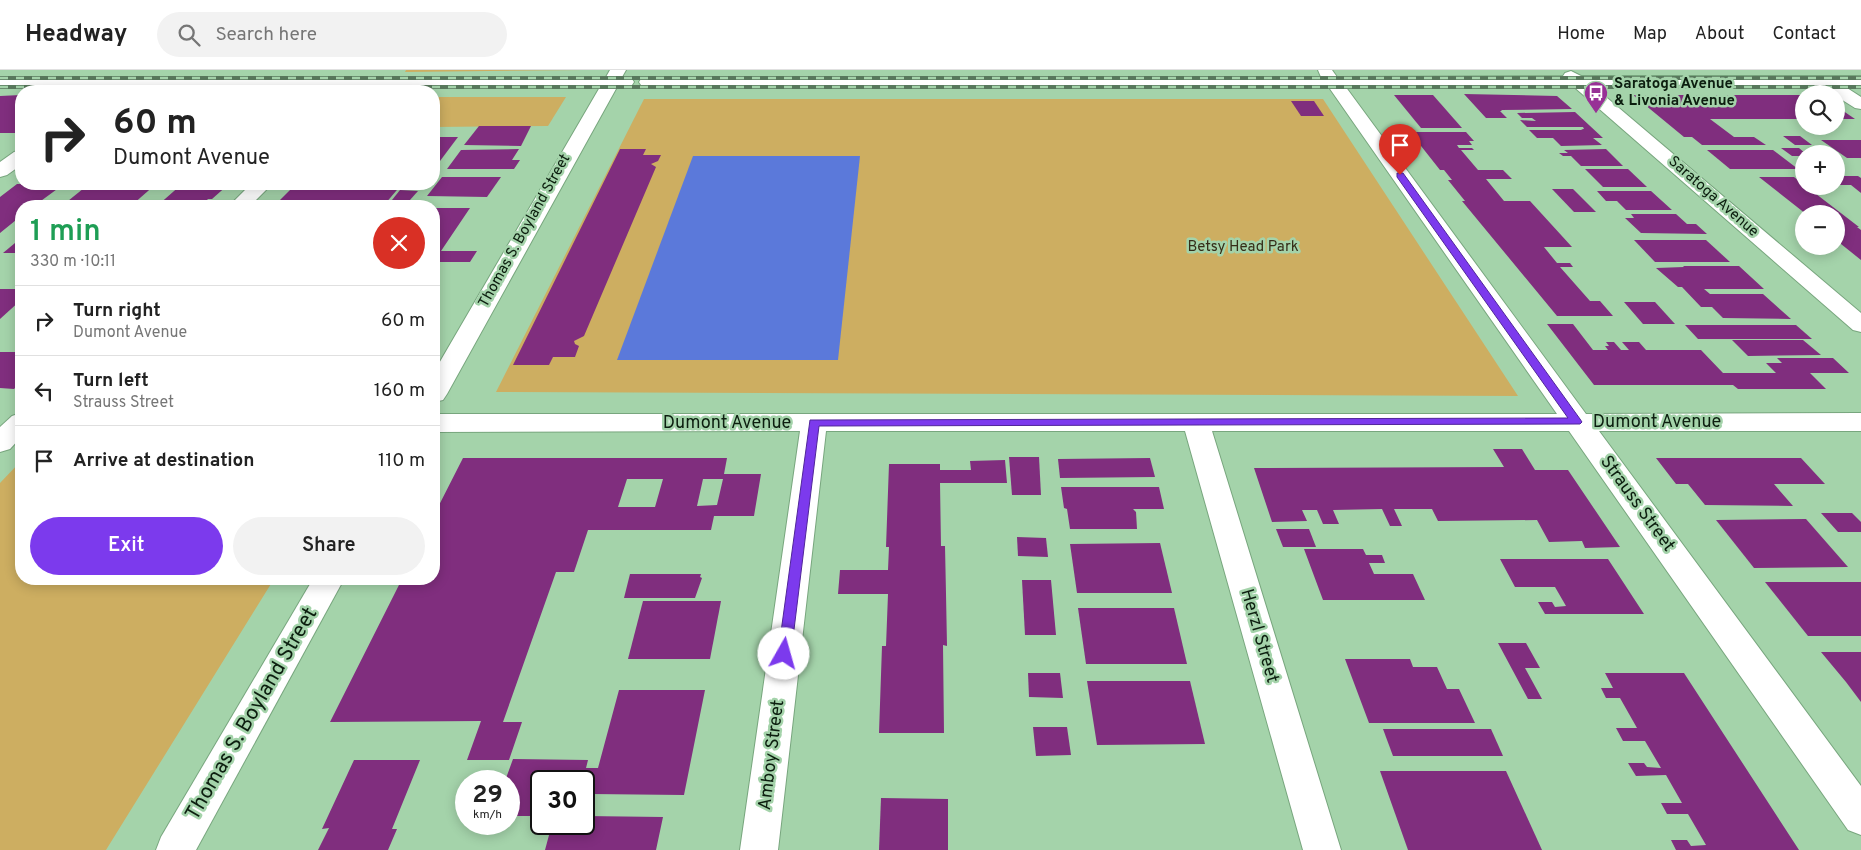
<!DOCTYPE html>
<html lang="en">
<head>
<meta charset="utf-8">
<style>
	:root { --surface:#fff; --page:#f2f2f2; --text:#222; --muted:#767676; --line:#e0e0e0; --accent:#7c3aed }
	body { margin:0; font-family:Overpass,sans-serif; background:var(--page); color:var(--text); height:100vh; display:flex; flex-direction:column; font-size:19px; white-space:nowrap }
	* { box-sizing:border-box; margin:0 }
	p { font-size:16px; color:var(--muted) }
	.icon { flex:none; width:28px; height:28px; fill:none; stroke:currentColor; stroke-width:2; stroke-linecap:round; stroke-linejoin:round }
	.map { position:relative; flex:1; overflow:hidden }
	.details { position:absolute; left:15px; top:130px; width:425px; height:385px; display:flex; flex-direction:column; background:var(--surface); border-radius:20px; box-shadow:0 2px 12px #0003 }
	.details>* { flex:none }
	.top-card { position:absolute; left:15px; top:15px; width:425px; height:105px; border-radius:20px; box-shadow:0 2px 12px #0003; background:#fff; color:var(--text); overflow:hidden }
	.tools { position:absolute; left:1795px; top:15px; display:grid; gap:10px }
	.tools a { display:grid; place-items:center; width:50px; height:50px; border-radius:50%; background:var(--surface); box-shadow:0 2px 12px #0003; font-size:25px }
	.speed { position:absolute; left:455px; top:700px; display:flex; gap:10px; font-size:25px; font-weight:700; text-align:center }
	.speed>* { display:grid; place-content:center; width:65px; height:65px; border-radius:50%; background:var(--surface); box-shadow:0 2px 12px #0003; line-height:1 }
	.speed small { font-size:12px; font-weight:400 }
	.speed .limit { border:2px solid #111; border-radius:8px; background:#fff; color:#111 }
	.pin { position:absolute; display:grid; place-items:center; width:42px; height:42px; color:#fff; margin:-51px -21px; border-radius:50% 50% 50% 0; rotate:-45deg; box-shadow:0 0 5px #0007 }
	.pin .icon { rotate:45deg }
	.me { position:absolute; width:55px; margin:-28px; rotate:7deg; stroke-linejoin:round; filter:drop-shadow(0 0 4px #0008) }
	.turn { display:flex; align-items:center; gap:18px; height:105px; padding:0 15px; font-size:22px }
	.turn .icon { width:65px; height:65px; stroke-width:2.5 }
	.turn b { display:block; font-size:35px; line-height:42px }
	.round { display:grid; place-items:center; flex:none; width:52px; height:52px; border-radius:26px; background:var(--page) }
	.headline { display:flex; align-items:center; justify-content:space-between; height:85px; padding:0 15px }
	h1 { font-size:30px; font-weight:600; line-height:38px; color:#1e9e55 }
	.action { display:flex; gap:10px; margin-top:auto; padding:10px 15px }
	.action a { flex:1; height:58px; border-radius:30px; background:var(--accent); color:#fff; font-size:20px; font-weight:600; line-height:58px; text-align:center }
	.action a+a { background:var(--page); color:var(--text) }
	ul { padding:0; list-style:none }
	li { display:flex; align-items:center; gap:15px; height:70px; padding:0 15px; border-top:1px solid var(--line) }
	li div { flex:1 }
	li b { display:block; font-size:19px }
	li em { font-style:normal }
	header { display:flex; align-items:center; gap:30px; box-sizing:border-box; height:70px; padding:0 25px; background:var(--surface); border-bottom:1px solid var(--line) }
	header strong { font-size:24px }
	nav { display:flex; gap:28px; margin-inline-start:auto; font-size:18px }
	.search { width:350px; height:45px; background:var(--page); display:flex; align-items:center; gap:12px; box-sizing:border-box; padding:0 18px; border-radius:28px; color:var(--muted); font-size:19px }
	.map>svg:first-child { display:block }
</style>
</head>
<body>
<header>
<strong>Headway</strong>
<div class="search"><svg class="icon" aria-label="search" viewBox="0 0 24 24"><circle cx="10" cy="10" r="6"/><path d="M15 15l6 6"/></svg>Search here</div>
<nav><a>Home</a><a>Map</a><a>About</a><a>Contact</a></nav>
</header>
<div class="map">
<svg width="1861" height="780" viewBox="0 0 1861 780">
	<rect width="100%" height="100%" fill="#a4d3aa"/>
	<g fill="#cdae61">
		<path d="M 406,0 L 583,0 L 405,2 Z"/>
		<path d="M 434,27 L 566,27 L 548,56 L 434,57 Z"/>
		<path d="M 644,29 L 1323,29 L 1518,326 L 496,322 Z"/>
		<path d="M 21,391 L 21,509 L 274,509 L 106,780 L 0,780 L 0,413 Z"/>
	</g>
	<path fill="#5b79da" d="M 693,86 L 860,86 L 838,290 L 617,290 Z"/>
	<g fill="#802e7e" fill-rule="evenodd">
		<path d="M 1464,24 L 1557,26 L 1572,39 L 1501,40 L 1502,41 L 1500,41 L 1507,48 L 1486,48 Z"/>
		<path d="M 21,25 L 21,63 L 0,63 L 0,26 Z"/>
		<path d="M 1394,25 L 1433,25 L 1462,58 L 1421,58 Z"/>
		<path d="M 1633,25 L 1804,25 L 1804,49 L 1710,49 L 1734,67 L 1754,67 L 1766,75 L 1702,75 L 1692,67 L 1684,67 Z"/>
		<path d="M 1291,31 L 1314,31 L 1324,46 L 1301,46 Z"/>
		<path d="M 1836,36 L 1855,49 L 1836,49 Z"/>
		<path d="M 1575,42 L 1603,68 L 1593,68 L 1602,75 L 1561,76 L 1553,68 L 1537,68 L 1529,60 L 1583,60 L 1581,59 L 1584,59 L 1583,57 L 1527,57 L 1520,50 L 1536,51 L 1532,48 L 1522,48 L 1517,43 Z"/>
		<path d="M 479,56 L 531,56 L 521,76 L 464,75 Z"/>
		<path d="M 1410,62 L 1466,62 L 1474,71 L 1469,71 L 1472,75 L 1457,75 L 1459,78 L 1472,78 L 1474,80 L 1461,80 L 1478,100 L 1503,100 L 1512,109 L 1486,109 L 1504,131 L 1530,131 L 1572,177 L 1544,177 L 1557,193 L 1570,193 L 1573,197 L 1560,197 L 1590,231 L 1600,231 L 1613,246 L 1557,246 L 1462,131 L 1465,131 L 1448,110 L 1452,110 L 1444,100 L 1440,100 Z"/>
		<path d="M 1783,66 L 1800,66 L 1812,75 L 1795,75 Z"/>
		<path d="M 439,67 L 458,67 L 434,99 L 434,74 Z"/>
		<path d="M 1821,70 L 1861,70 L 1861,88 L 1847,88 Z"/>
		<path d="M 1781,78 L 1799,78 L 1806,84 L 1804,84 L 1804,86 L 1792,86 Z"/>
		<path d="M 519,79 L 512,90 L 520,90 L 514,99 L 447,99 L 461,80 Z"/>
		<path d="M 620,79 L 646,79 L 643,85 L 661,85 L 658,91 L 651,94 L 656,97 L 584,266 L 574,271 L 575,274 L 579,276 L 575,287 L 553,287 L 549,295 L 513,295 Z"/>
		<path d="M 1606,79 L 1623,96 L 1581,96 L 1571,86 L 1563,86 L 1559,83 L 1568,83 L 1564,80 Z"/>
		<path d="M 1707,80 L 1773,80 L 1798,99 L 1730,99 Z"/>
		<path d="M 1585,99 L 1628,99 L 1647,117 L 1603,117 Z"/>
		<path d="M 1836,106 L 1858,106 L 1861,108 L 1861,123 L 1851,115 L 1836,115 Z"/>
		<path d="M 442,107 L 501,107 L 487,127 L 427,126 Z"/>
		<path d="M 1759,107 L 1794,107 L 1859,157 L 1857,157 L 1861,160 L 1861,190 L 1836,170 L 1836,144 L 1806,144 Z"/>
		<path d="M 17,114 L 64,114 L 34,136 L 21,136 L 21,146 L 0,163 L 0,127 Z"/>
		<path d="M 89,114 L 156,114 L 132,135 L 63,135 Z"/>
		<path d="M 182,114 L 229,114 L 212,129 L 208,129 L 204,133 L 208,134 L 205,136 L 157,136 Z"/>
		<path d="M 296,114 L 402,114 L 385,134 L 276,134 Z"/>
		<path d="M 1552,119 L 1573,119 L 1596,142 L 1574,142 Z"/>
		<path d="M 400,120 L 418,121 L 410,130 L 392,130 Z"/>
		<path d="M 1597,121 L 1651,121 L 1672,140 L 1626,140 L 1617,131 L 1606,131 Z"/>
		<path d="M 434,138 L 470,138 L 441,181 L 477,181 L 470,192 L 436,192 L 434,196 Z"/>
		<path d="M 1631,144 L 1676,144 L 1687,154 L 1696,154 L 1707,164 L 1641,163 L 1625,148 L 1634,148 Z"/>
		<path d="M 21,168 L 21,183 L 3,183 Z"/>
		<path d="M 1634,170 L 1706,170 L 1730,192 L 1655,192 Z"/>
		<path d="M 1683,196 L 1739,196 L 1764,219 L 1704,219 L 1710,224 L 1763,224 L 1791,249 L 1723,248 L 1712,237 L 1701,237 L 1682,217 L 1678,217 L 1656,198 L 1684,197 Z"/>
		<path d="M 0,219 L 21,219 L 21,230 L 0,249 Z"/>
		<path d="M 1624,232 L 1655,232 L 1675,254 L 1643,254 Z"/>
		<path d="M 1547,254 L 1573,254 L 1593,280 L 1608,280 L 1605,276 L 1609,276 L 1606,272 L 1614,272 L 1621,280 L 1629,280 L 1622,272 L 1639,272 L 1646,280 L 1701,280 L 1723,303 L 1776,303 L 1766,293 L 1782,293 L 1777,288 L 1833,288 L 1849,303 L 1810,303 L 1826,319 L 1738,319 L 1733,315 L 1594,315 Z"/>
		<path d="M 1685,255 L 1796,255 L 1812,269 L 1698,269 Z"/>
		<path d="M 1732,270 L 1803,270 L 1821,285 L 1748,286 Z"/>
		<path d="M 0,282 L 21,282 L 21,312 L 14,319 L 0,318 Z"/>
		<path d="M 1493,379 L 1522,379 L 1535,400 L 1568,400 L 1620,477 L 1585,478 L 1582,471 L 1549,472 L 1537,450 L 1438,451 L 1432,439 L 1394,439 L 1402,456 L 1390,456 L 1382,439 L 1333,440 L 1339,454 L 1323,454 L 1317,440 L 1302,440 L 1307,451 L 1272,452 L 1254,398 L 1504,397 Z"/>
		<path d="M 1009,387 L 1039,387 L 1041,425 L 1012,425 Z"/>
		<path d="M 463,388 L 727,388 L 724,404 L 761,404 L 754,446 L 714,446 L 711,460 L 588,460 L 574,502 L 556,502 L 503,652 L 522,652 L 509,690 L 467,690 L 481,651 L 330,652 L 402,509 L 434,509 L 434,445 ZM 627,409 L 663,409 L 655,437 L 618,437 ZM 703,409 L 723,409 L 717,435 L 697,436 Z"/>
		<path d="M 1150,388 L 1155,407 L 1060,408 L 1058,389 Z"/>
		<path d="M 1656,388 L 1801,388 L 1825,414 L 1774,414 L 1793,436 L 1705,435 L 1688,414 L 1676,414 Z"/>
		<path d="M 1005,390 L 1007,413 L 940,413 L 941,476 L 945,476 L 946,524 L 947,576 L 943,575 L 944,663 L 879,663 L 882,576 L 886,576 L 888,524 L 838,524 L 840,500 L 888,500 L 889,477 L 886,477 L 889,394 L 940,394 L 940,400 L 971,400 L 970,391 Z"/>
		<path d="M 1061,417 L 1159,417 L 1164,439 L 1133,439 L 1136,442 L 1137,459 L 1070,459 L 1067,439 L 1064,438 Z"/>
		<path d="M 1821,443 L 1852,443 L 1861,452 L 1861,462 L 1838,462 Z"/>
		<path d="M 1806,449 L 1848,497 L 1754,498 L 1716,450 Z"/>
		<path d="M 1276,459 L 1309,459 L 1316,477 L 1283,477 Z"/>
		<path d="M 1017,467 L 1046,468 L 1048,487 L 1018,486 Z"/>
		<path d="M 1160,473 L 1172,523 L 1077,523 L 1070,474 Z"/>
		<path d="M 1304,479 L 1363,479 L 1366,485 L 1382,485 L 1385,493 L 1369,493 L 1374,504 L 1413,504 L 1425,530 L 1323,530 Z"/>
		<path d="M 1500,489 L 1608,489 L 1644,544 L 1545,544 L 1538,532 L 1552,532 L 1555,537 L 1566,536 L 1555,517 L 1515,517 Z"/>
		<path d="M 630,504 L 701,504 L 700,507 L 702,508 L 695,528 L 624,528 Z"/>
		<path d="M 1022,510 L 1051,510 L 1056,565 L 1025,565 Z"/>
		<path d="M 1765,512 L 1861,512 L 1861,566 L 1808,566 Z"/>
		<path d="M 643,531 L 721,531 L 710,589 L 628,589 Z"/>
		<path d="M 1078,538 L 1174,538 L 1187,594 L 1086,594 Z"/>
		<path d="M 1498,573 L 1526,573 L 1540,598 L 1525,598 L 1542,629 L 1528,629 Z"/>
		<path d="M 1821,582 L 1861,582 L 1861,632 L 1846,612 Z"/>
		<path d="M 1345,589 L 1410,589 L 1413,597 L 1437,597 L 1447,619 L 1459,619 L 1475,653 L 1369,653 Z"/>
		<path d="M 1028,603 L 1060,603 L 1063,628 L 1029,627 Z"/>
		<path d="M 1605,603 L 1684,603 L 1799,780 L 1676,780 L 1671,770 L 1687,770 L 1691,776 L 1706,775 L 1688,744 L 1667,744 L 1661,733 L 1682,733 L 1666,705 L 1636,706 L 1628,693 L 1644,693 L 1647,697 L 1661,698 L 1645,671 L 1623,671 L 1616,658 L 1637,658 L 1620,628 L 1606,628 L 1601,618 L 1613,618 Z"/>
		<path d="M 1087,611 L 1190,611 L 1205,674 L 1097,675 Z"/>
		<path d="M 619,620 L 705,620 L 684,725 L 591,724 L 584,746 L 663,747 L 656,780 L 545,780 L 552,754 L 584,754 L 584,711 L 541,711 L 541,746 L 509,746 L 509,711 L 505,711 L 513,689 L 588,690 L 586,698 L 598,698 Z"/>
		<path d="M 1033,657 L 1067,657 L 1071,685 L 1036,686 Z"/>
		<path d="M 1383,659 L 1491,659 L 1503,686 L 1393,686 Z"/>
		<path d="M 354,690 L 420,690 L 392,759 L 397,759 L 388,780 L 318,780 L 329,758 L 322,759 Z"/>
		<path d="M 1380,701 L 1506,701 L 1542,780 L 1408,780 Z"/>
		<path d="M 881,728 L 948,729 L 948,780 L 879,780 Z"/>
	</g>
	<g fill="none" stroke-linecap="round" stroke-linejoin="round">
		<g stroke="#78a67e" stroke-width="2">
			<g id="minor">
				<path d="M 610,0 L 626,0 L 622,7 L 632,9 L 634,12 L 632,15 L 617,17 L 447,324 L 443,330 L 434,332 L 434,302 L 600,17 L 0,17 L 0,7 L 606,7 Z"/>
				<path d="M 1318,0 L 1332,0 L 1337,7 L 1563,6 L 1565,3 L 1571,1 L 1581,6 L 1861,6 L 1861,16 L 1844,16 L 1861,27 L 1861,39 L 1855,38 L 1836,26 L 1836,24 L 1821,16 L 1593,16 L 1861,243 L 1861,262 L 1853,260 L 1573,16 L 1345,16 L 1586,344 L 1861,343 L 1861,361 L 1599,361 L 1861,716 L 1861,765 L 1848,760 L 1569,361 L 1212,361 L 1341,780 L 1303,780 L 1185,361 L 826,361 L 778,780 L 740,780 L 800,361 L 434,362 L 434,344 L 1557,344 L 1328,16 L 647,17 L 641,15 L 639,12 L 641,9 L 1321,7 Z"/>
				<path d="M 21,80 L 21,95 L 7,105 L 0,107 L 0,92 L 14,82 Z"/>
				<path d="M 251,114 L 272,114 L 250,136 L 229,136 Z"/>
				<path d="M 21,343 L 21,367 L 10,379 L 0,382 L 0,357 L 12,346 Z"/>
				<path d="M 313,509 L 344,509 L 196,780 L 156,780 L 161,767 Z"/>
			</g>
		</g>
		<use href="#minor" fill="#fff" fill-rule="evenodd"/>
		<g stroke="#58785c" stroke-width="4">
			<g id="rail">
				<path d="M 0,8 L 1861,8"/>
				<path d="M 0,17 L 1861,17"/>
			</g>
		</g>
		<use href="#rail" stroke="#a4d3aa" stroke-width="2.5" stroke-dasharray="8" stroke-linecap="butt"/>
	</g>
	<path fill="#7c3aed" stroke="#51269a" d="M 1397,103 L 1403,103 L 1580,349 L 1582,352 L 1580,354 L 819,356 L 791,584 L 789,588 L 784,590 L 780,588 L 778,584 L 810,350 L 1568,348 L 1397,107 Z"/>
	<defs>
		<g id="bus-pin" transform="scale(1.25)"><path d="M0 17L-7.5 6A9.5 9.5 0 1 1 7.5 6Z" fill="#973196" stroke="#a4d3aa"/><path d="M-5-6H5V4H4V6H2V4H-2V6H-4V4H-5ZM-3.5-4V0h7V-4ZM-3.5 1.2v1.5H-2V1.2ZM2 1.2v1.5H3.5V1.2Z" fill="#fff"/></g>
	</defs>
	<g fill-rule="evenodd">
		<use href="#bus-pin" x="1596" y="23"/>
	</g>
	<g text-anchor="middle" dominant-baseline="central" stroke-width="5" stroke-linejoin="round" paint-order="stroke">
		<g font-size="15" font-weight="bold" fill="#0c1e0f" stroke="#a4d3aa" text-anchor="start">
			<text x="1614" y="14">Saratoga Avenue<tspan x="1614" dy="17">&amp; Livonia Avenue</tspan></text>
		</g>
		<g font-size="15" fill="#0c1e0f" stroke="#a4d3aa">
			<text transform="translate(1713 127) rotate(41)">Saratoga Avenue</text>
			<text transform="translate(525 161) rotate(-61)">Thomas S. Boyland Street</text>
		</g>
		<g font-size="15" fill="#352d18" stroke="#a4d3aa">
			<text x="1243" y="177">Betsy Head Park</text>
		</g>
		<g font-size="18" fill="#0c1e0f" stroke="#a4d3aa">
			<text x="1657" y="352">Dumont Avenue</text>
			<text x="727" y="353">Dumont Avenue</text>
			<text transform="translate(1637 434) rotate(54)">Strauss Street</text>
			<text transform="translate(1259 566) rotate(74)">Herzl Street</text>
			<text transform="translate(772 685) rotate(-83)">Amboy Street</text>
		</g>
		<g font-size="21" fill="#0c1e0f" stroke="#a4d3aa">
			<text transform="translate(252 644) rotate(-60)">Thomas S. Boyland Street</text>
		</g>
	</g>
</svg>
<div class="tools">
<a><svg class="icon" aria-label="search" viewBox="0 0 24 24"><circle cx="10" cy="10" r="6"/><path d="M15 15l6 6"/></svg></a>
<a>+</a>
<a>−</a>
</div>
<div class="speed"><div>29<small>km/h</small></div><div class="limit">30</div></div>
<div class="pin" style="left:1400px;top:105px;background:#d93025"><svg class="icon" aria-label="arrive" viewBox="0 0 24 24"><path d="M6 21V4h12l-3 4 3 4H6"/></svg></div>
<svg class="me" style="left:784px;top:584px" viewBox="-20 -20 40 40"><circle r="19" fill="#fff"/><path d="M0-13L10 11 0 6-10 11z" fill="#7c3aed"/></svg>
<div class="top-card">
<div class="turn"><svg class="icon" aria-label="right" viewBox="0 0 24 24"><path d="M7 20v-9h11M14 6l5 5-5 5"/></svg><div><b>60 m</b>Dumont Avenue</div></div>
</div>
<section class="details">
<div class="headline"><div><h1>1 min</h1><p>330 m · 10:11</p></div><a class="round" style="background:#d93025;color:#fff"><svg class="icon" aria-label="close" viewBox="0 0 24 24"><path d="M6 6l12 12M18 6L6 18"/></svg></a></div>
<ul>
<li><svg class="icon" aria-label="right" viewBox="0 0 24 24"><path d="M7 20v-9h11M14 6l5 5-5 5"/></svg><div><b>Turn right</b><p>Dumont Avenue</p></div><em>60 m</em></li>
<li><svg class="icon" aria-label="left" viewBox="0 0 24 24"><path d="M17 20v-9H6M10 6l-5 5 5 5"/></svg><div><b>Turn left</b><p>Strauss Street</p></div><em>160 m</em></li>
<li><svg class="icon" aria-label="arrive" viewBox="0 0 24 24"><path d="M6 21V4h12l-3 4 3 4H6"/></svg><div><b>Arrive at destination</b></div><em>110 m</em></li>
</ul>
<div class="action"><a>Exit</a><a>Share</a></div>
</section>
</div>
</body>
</html>
